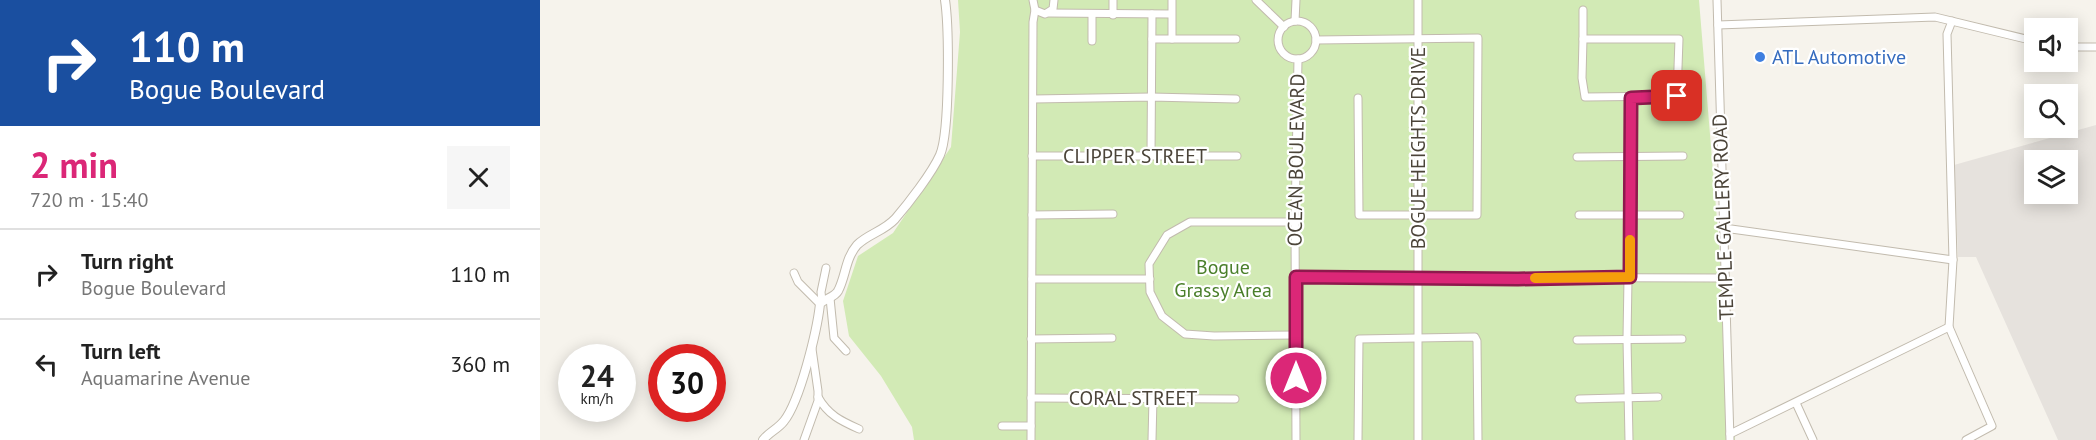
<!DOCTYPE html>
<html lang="en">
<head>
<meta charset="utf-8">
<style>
	:root { --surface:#fff; --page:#f6f6f6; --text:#222; --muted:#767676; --line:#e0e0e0; --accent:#db2777 }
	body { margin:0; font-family:"PT Sans",sans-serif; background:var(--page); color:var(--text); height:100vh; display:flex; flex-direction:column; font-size:22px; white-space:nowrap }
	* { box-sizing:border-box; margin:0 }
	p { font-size:20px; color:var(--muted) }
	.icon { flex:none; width:33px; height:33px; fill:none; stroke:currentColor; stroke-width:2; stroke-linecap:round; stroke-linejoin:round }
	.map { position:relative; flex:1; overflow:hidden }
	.side { display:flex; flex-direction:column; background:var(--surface); width:540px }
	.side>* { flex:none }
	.guide { background:#1a4fa0; color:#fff; overflow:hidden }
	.buttons { position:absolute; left:1484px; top:18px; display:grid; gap:12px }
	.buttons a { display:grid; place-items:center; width:54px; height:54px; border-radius:0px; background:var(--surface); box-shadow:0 3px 15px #0003; font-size:30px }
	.speed { position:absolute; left:18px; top:344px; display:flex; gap:12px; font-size:30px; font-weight:700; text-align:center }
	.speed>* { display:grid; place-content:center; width:78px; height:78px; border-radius:50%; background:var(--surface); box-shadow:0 3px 15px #0003; line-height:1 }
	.speed small { font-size:15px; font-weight:400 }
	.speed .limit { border:9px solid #d22; background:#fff; color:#111 }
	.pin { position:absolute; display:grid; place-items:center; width:51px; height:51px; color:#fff; margin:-26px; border-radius:12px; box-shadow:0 3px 9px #0006 }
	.me { position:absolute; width:66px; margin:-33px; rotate:0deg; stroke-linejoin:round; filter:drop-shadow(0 0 4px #0008) }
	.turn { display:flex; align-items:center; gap:21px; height:126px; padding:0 30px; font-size:27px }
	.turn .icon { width:78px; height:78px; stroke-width:2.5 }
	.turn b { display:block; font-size:42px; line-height:51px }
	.round { display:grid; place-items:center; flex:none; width:63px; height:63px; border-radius:0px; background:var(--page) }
	.overview { display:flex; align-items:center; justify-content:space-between; height:102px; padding:0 30px }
	h1 { font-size:36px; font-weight:700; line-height:45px; color:var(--accent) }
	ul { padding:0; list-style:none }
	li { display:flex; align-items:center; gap:18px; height:90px; padding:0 30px; border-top:2px solid var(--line) }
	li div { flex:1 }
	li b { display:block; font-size:22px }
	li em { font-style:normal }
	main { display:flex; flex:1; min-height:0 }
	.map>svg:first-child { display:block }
</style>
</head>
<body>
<main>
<section class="side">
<div class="guide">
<div class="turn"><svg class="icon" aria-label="right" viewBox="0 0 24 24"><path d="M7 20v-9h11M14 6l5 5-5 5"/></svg><div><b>110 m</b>Bogue Boulevard</div></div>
</div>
<div class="overview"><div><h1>2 min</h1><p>720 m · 15:40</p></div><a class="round"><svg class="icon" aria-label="close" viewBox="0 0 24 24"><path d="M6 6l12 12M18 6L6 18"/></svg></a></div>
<ul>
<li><svg class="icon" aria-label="right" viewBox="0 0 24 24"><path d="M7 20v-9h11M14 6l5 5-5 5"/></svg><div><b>Turn right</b><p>Bogue Boulevard</p></div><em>110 m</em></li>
<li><svg class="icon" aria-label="left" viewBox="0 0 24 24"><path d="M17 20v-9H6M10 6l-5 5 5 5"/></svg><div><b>Turn left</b><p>Aquamarine Avenue</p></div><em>360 m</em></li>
</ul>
</section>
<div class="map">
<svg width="1556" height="440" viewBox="0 0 1556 440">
	<rect width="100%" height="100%" fill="#f6f3ec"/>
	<path fill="#e6e2dd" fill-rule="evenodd" d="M 1556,125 L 1556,440 L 1518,440 L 1436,257 L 1418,257 L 1414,165 ZM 1494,160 L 1527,160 L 1527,194 L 1494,194 Z"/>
	<path fill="#d2eab5" d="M 418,0 L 1159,0 L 1195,440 L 374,440 L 372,427 L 341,376 L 309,336 L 303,301 L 318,256 L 353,233 L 411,147 L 420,32 Z"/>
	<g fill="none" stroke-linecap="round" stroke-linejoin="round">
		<g stroke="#c2bbae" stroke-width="9">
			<g id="minor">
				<path d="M 493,0 L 495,10 L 505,14 L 513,9 L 514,0"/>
				<path d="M 716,0 L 744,27"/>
				<path d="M 878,0 L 878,440"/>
				<path d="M 1177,0 L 1190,440"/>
				<path d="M 1043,10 L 1043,39"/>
				<path d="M 508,13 L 631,14"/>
				<path d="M 573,15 L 573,0"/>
				<path d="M 755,21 L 756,0"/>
				<path d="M 1412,21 L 1407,34 L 1413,260 L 1409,327 L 1452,426 L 1426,440"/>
				<circle cx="757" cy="40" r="19"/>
				<path d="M 1178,25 L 1395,17 L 1494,41"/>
				<path d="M 612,39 L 696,39"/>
				<path d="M 632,39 L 632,0"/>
				<path d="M 1043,39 L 1139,39 L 1137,96 L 1045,97 L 1042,78 Z"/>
				<path d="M 776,40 L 938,38 L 937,215 L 819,215 L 818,98"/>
				<path d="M 552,41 L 552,15"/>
				<path d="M 1527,47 L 1556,47"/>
				<path d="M 494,99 L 611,97 L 696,99"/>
				<path d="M 611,155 L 612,14"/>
				<path d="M 492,156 L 697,156"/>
				<path d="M 1037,157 L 1143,156"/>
				<path d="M 492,215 L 573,214"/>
				<path d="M 1039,215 L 1140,215"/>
				<path d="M 755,222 L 650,222 L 627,235 L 609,264 L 610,292 L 622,316 L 645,334 L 674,336 L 756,335"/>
				<path d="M 1184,228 L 1413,260"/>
				<path d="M 254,273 L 258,282 L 280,304"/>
				<path d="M 756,277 L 1185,278"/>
				<path d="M 492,279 L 610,279"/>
				<path d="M 290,298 L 294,338 L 306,351"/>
				<path d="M 282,301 L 281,292 L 286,268"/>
				<path d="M 491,339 L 572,338"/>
				<path d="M 1037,340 L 1142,339"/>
				<path d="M 278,397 C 288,415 301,421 319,429"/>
				<path d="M 491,398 L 695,399"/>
				<path d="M 1039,399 L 1118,397"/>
				<path d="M 1256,403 L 1273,440"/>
				<path d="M 462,426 L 491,426"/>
				<path d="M 1190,434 L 1409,327"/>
				<path d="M 264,440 L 278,401 L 278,391 L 272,349"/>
				<path d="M 491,440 L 493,22 L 495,10"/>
				<path d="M 612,440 L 613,398"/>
				<path d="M 756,440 L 755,222 L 758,59"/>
				<path d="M 818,440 L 819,339 L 935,337 L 937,341 L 938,440"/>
				<path d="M 1089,440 L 1087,339 L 1091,98"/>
			</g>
		</g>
		<g stroke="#c2bbae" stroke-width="10">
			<path id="tertiary" d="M 223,440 C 229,432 238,429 244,421 C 260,401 277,331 280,304 C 285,298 294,298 298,291 C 306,276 305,259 317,245 C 328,234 344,231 355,219 C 368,204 392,173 400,155 C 410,132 409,27 405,0"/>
		</g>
		<use href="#minor" stroke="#fff" stroke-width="7"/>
		<use href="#tertiary" stroke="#fff" stroke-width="8"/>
	</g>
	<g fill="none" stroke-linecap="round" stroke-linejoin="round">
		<g stroke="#8e194d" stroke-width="15">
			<path id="route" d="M 756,378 L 756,277 L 978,279 L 1090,277 L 1091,98 L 1137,96"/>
		</g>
		<use href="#route" stroke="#db2777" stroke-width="10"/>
		<path stroke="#f59e0b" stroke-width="10" d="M 995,278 L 1090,277 L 1090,240"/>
	</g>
	<circle fill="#3f7fe0" stroke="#fff" stroke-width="2" cx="1220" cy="57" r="6"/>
	<g text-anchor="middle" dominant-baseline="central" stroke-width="4.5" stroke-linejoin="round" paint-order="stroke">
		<g font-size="20" fill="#366cbe" stroke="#fff" text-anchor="start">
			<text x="1232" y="57">ATL Automotive</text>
		</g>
		<g font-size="20" fill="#4b4439" stroke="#fff">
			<text transform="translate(878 148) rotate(-90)">BOGUE HEIGHTS DRIVE</text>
			<text x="595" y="156">CLIPPER STREET</text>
			<text transform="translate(756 160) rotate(-89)">OCEAN BOULEVARD</text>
			<text transform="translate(1183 217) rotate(-92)">TEMPLE GALLERY ROAD</text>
			<text x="593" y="398">CORAL STREET</text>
		</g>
		<g font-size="20" fill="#4a7f2a" stroke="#fff">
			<text x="683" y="267">Bogue<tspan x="683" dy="23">Grassy Area</tspan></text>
		</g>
	</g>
</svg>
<div class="buttons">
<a><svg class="icon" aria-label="sound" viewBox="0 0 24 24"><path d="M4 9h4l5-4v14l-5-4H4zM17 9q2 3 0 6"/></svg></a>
<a><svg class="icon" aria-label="search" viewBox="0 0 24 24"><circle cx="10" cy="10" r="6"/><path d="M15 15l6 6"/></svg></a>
<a><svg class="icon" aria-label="layers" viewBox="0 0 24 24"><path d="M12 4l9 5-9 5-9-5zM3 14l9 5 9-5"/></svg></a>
</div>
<div class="speed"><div>24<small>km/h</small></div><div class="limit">30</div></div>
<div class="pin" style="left:1137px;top:96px;background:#d93025"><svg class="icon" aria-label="arrive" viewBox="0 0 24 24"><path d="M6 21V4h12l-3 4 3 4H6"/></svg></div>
<svg class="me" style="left:756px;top:378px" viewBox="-20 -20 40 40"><circle r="17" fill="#db2777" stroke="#fff" stroke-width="3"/><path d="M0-11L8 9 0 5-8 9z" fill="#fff"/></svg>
</div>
</main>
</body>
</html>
